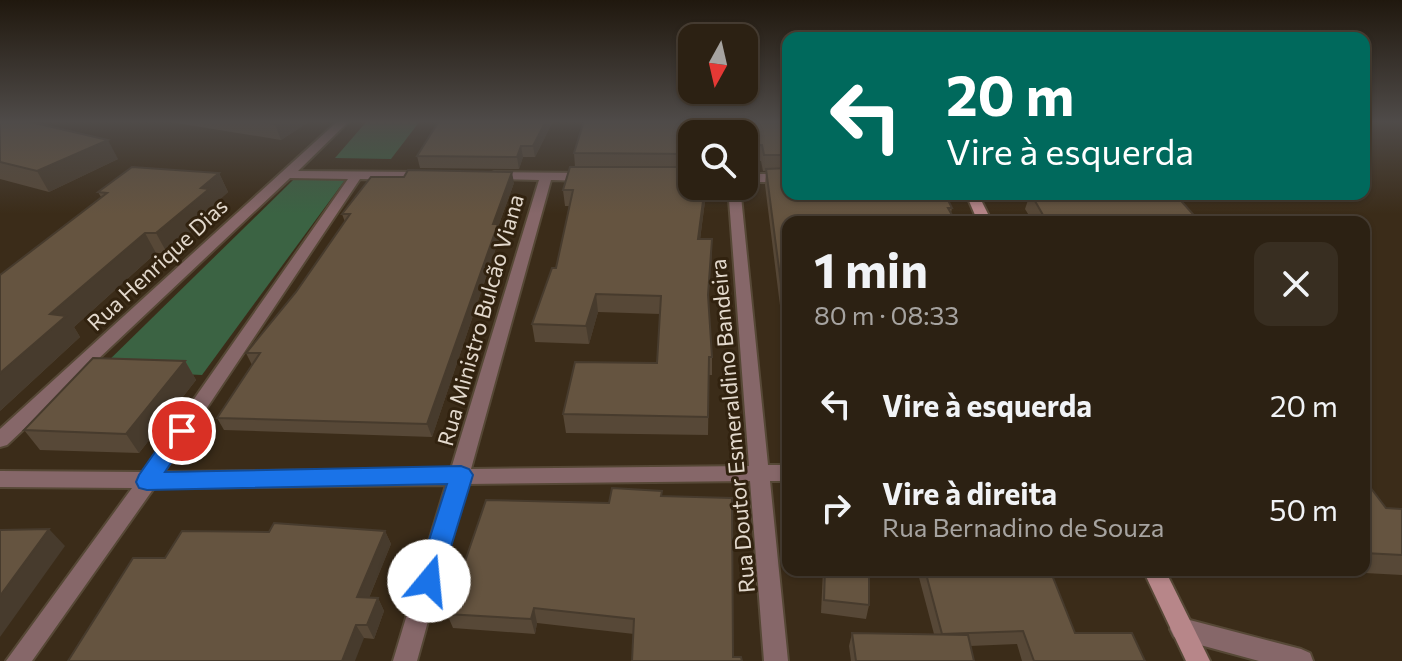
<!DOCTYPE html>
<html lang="pt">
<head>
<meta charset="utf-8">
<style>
	:root { --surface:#2c2113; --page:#382e21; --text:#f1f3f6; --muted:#a6a3a0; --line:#483e33 }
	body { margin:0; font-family:Commissioner,sans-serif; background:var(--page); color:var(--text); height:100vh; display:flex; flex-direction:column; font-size:30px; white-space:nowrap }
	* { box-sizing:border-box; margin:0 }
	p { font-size:26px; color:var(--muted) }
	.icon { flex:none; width:44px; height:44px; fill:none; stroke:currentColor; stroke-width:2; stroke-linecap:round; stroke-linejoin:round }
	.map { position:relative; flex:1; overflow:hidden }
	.sheet { position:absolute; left:782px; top:216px; width:588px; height:360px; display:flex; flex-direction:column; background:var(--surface); border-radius:16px; box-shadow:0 2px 6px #0004,0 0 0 2px var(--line) }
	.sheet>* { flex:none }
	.guide { position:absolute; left:782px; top:32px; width:588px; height:168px; border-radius:16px; box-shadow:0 2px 6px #0004,0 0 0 2px var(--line); background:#00695c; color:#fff; overflow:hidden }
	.needle { width:52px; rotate:188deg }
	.tools { position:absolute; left:678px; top:24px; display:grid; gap:16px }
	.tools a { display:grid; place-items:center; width:80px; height:80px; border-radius:16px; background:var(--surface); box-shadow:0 2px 6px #0004,0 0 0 2px var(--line); font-size:40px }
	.pin { position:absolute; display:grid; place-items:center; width:68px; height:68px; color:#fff; margin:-34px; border:4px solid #fff; border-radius:50%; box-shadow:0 2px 8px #0007 }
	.me { position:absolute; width:88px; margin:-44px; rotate:17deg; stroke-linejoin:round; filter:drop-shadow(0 0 6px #0008) }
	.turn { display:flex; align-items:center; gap:28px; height:168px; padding:0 32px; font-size:36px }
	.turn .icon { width:104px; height:104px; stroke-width:2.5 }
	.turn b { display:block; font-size:56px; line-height:68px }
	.round { display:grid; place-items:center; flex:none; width:84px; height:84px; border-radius:16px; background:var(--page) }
	.head { display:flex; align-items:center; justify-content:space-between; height:136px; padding:0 32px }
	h1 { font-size:48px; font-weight:700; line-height:60px }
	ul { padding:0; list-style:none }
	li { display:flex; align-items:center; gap:24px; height:104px; padding:0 32px }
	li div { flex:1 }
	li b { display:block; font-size:30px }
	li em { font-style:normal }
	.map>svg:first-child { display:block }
</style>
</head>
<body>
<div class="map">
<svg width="1402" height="661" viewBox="0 0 1402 661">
	<rect width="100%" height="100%" fill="#3b2c19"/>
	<g fill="#3b6343">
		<path d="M 367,121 L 420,121 L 391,159 L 335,158 Z"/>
		<path d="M 293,180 L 345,180 L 202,375 L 99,370 Z"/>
	</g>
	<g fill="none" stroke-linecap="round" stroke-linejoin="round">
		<g stroke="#564836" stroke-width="4">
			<g id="minor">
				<path d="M 338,121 L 349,121 L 298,171 L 426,172 L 432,176 L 426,180 L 360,179 L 164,472 L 451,469 L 539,180 L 490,179 L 488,176 L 494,172 L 586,173 L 592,177 L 586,181 L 551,180 L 471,469 L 749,466 L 728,186 L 740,186 L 768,465 L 788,465 L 788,481 L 770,481 L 788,661 L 764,661 L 750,481 L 466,484 L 417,661 L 393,661 L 446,485 L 154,488 L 32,661 L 6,661 L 132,488 L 0,487 L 0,471 L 143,472 L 348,179 L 290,178 L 7,445 L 0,447 L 0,429 Z"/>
				<rect x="744" y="174" width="44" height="8"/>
			</g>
		</g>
		<g stroke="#564836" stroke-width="4">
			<path id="tertiary" d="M 1182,618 L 1301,649 L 1310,653 L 1313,661 L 1259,661 L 1182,640 L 1174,637 L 1170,629 L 1174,621 Z"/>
		</g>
		<g stroke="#564836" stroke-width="4">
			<g id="secondary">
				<path d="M 966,194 L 978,194 L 992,222 L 978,222 Z"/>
				<path d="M 1143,570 L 1165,570 L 1210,661 L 1186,661 Z"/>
			</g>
		</g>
		<use href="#minor" fill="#866769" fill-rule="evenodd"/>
		<use href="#tertiary" fill="#866769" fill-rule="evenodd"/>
		<use href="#secondary" fill="#b78689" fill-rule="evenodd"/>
	</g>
	<g fill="#574837">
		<path d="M 0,121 L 118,159 L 49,192 L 0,179 Z"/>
		<path d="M 164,121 L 310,121 L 281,140 Z"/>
		<path d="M 553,121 L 535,157 L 523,157 L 519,169 L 420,168 L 417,156 Z"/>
		<path d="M 584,121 L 788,121 L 788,194 L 945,194 L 952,208 L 951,213 L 956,222 L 788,222 L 788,370 L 765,185 L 766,171 L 763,171 L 761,161 L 744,161 L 744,134 L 692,134 L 692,186 L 707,186 L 700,239 L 712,239 L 708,304 L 712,357 L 712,375 L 709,375 L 708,435 L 566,433 L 563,414 L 575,362 L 657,363 L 660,314 L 598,312 L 589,344 L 535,342 L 532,324 L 552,268 L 556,268 L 569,206 L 565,206 L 563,190 L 570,167 L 575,167 L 574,153 Z"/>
		<path d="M 219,173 L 228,192 L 216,203 L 218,208 L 167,253 L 156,253 L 74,327 L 80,337 L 0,411 L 101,197 L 98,192 Z"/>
		<path d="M 514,183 L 498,227 L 500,236 L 432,437 L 224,430 L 217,418 L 252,365 L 246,353 L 296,292 L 345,222 L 342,214 Z"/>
		<path d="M 1030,194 L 1212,194 L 1176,194 L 1200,222 L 1033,222 L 1025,209 Z"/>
		<path d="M 185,361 L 196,380 L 139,453 L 40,450 L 24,430 Z"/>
		<path d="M 1364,479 L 1386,508 L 1402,509 L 1402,575 L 1309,570 L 1364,570 Z"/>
		<path d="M 662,496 L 733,657 L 742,661 L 634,634 L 537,623 L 535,634 L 453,628 L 447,614 L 609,503 Z"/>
		<path d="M 385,531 L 391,544 L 369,598 L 378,598 L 384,611 L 374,639 L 364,638 L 165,558 Z"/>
		<path d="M 823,570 L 869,570 L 869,605 L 866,619 L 821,613 Z"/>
		<path d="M 917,570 L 1111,570 L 1106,577 L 1053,577 L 1075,633 L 1145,661 L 1022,661 L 1017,644 L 970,646 L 974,661 L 851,661 L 849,646 L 852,633 L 934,634 Z"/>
	</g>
	<g fill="#473b2d">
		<path d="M 280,121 L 310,121 L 281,140 L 275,124 Z"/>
		<path d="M 546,121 L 553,121 L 535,157 L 533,146 Z"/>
		<path d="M 108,140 L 118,159 L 49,192 L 37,171 Z"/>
		<path d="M 521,146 L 523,157 L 519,169 L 517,157 Z"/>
		<path d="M 512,172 L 514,183 L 498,227 L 500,236 L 432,437 L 427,424 L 493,224 Z"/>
		<path d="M 219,173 L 228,192 L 216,203 L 218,208 L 167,253 L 156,233 L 201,188 Z"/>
		<path d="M 705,186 L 707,186 L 698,256 L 698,239 Z"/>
		<path d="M 145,233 L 156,253 L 74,327 L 80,337 L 0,411 L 0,373 L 50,314 Z"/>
		<path d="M 712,239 L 712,257 L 707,313 L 708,295 Z"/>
		<path d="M 596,294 L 598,312 L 589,344 L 586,326 Z"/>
		<path d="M 185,361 L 196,380 L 139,453 L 126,434 Z"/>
		<path d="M 49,529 L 65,546 L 0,637 L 0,596 Z"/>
		<path d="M 385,531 L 391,544 L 364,610 L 357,597 Z"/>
		<path d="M 378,598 L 384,611 L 374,639 L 367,625 Z"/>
		<path d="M 534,608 L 537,623 L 535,634 L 531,619 Z"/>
		<path d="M 356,625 L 364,638 L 355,661 L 342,661 Z"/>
	</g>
	<g fill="#655440" stroke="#473b2d" stroke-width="2">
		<path d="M 0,121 L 26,121 L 108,140 L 37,171 L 0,162 Z"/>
		<path d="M 255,121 L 280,121 L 275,124 Z"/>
		<path d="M 439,121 L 546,121 L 533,146 L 521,146 L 517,157 L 417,156 Z"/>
		<path d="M 584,121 L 788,121 L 788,155 L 764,155 L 762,145 L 744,146 L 744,134 L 692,134 L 692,154 L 574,153 Z"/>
		<path d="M 132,167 L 219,173 L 201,188 L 209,189 L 156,233 L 145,233 L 50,314 L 66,316 L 0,373 L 0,275 L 107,193 L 98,192 Z"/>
		<path d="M 570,167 L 692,167 L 692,186 L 705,186 L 698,239 L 712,239 L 708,295 L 712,357 L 709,357 L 708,417 L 563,414 L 575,362 L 657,363 L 661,296 L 596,294 L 586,326 L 532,324 L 552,268 L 556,268 L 573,190 L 563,190 Z"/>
		<path d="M 788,168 L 788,194 L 945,194 L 952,208 L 948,208 L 956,222 L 788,222 L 788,338 L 766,169 Z"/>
		<path d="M 408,170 L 512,172 L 493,224 L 498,224 L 427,424 L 217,418 L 260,353 L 246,353 L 296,292 L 350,214 L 342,214 L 371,177 L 404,177 Z"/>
		<path d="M 1031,194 L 1175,194 L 1200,222 L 1047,222 Z"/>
		<path d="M 93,358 L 185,361 L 126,434 L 24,430 Z"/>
		<path d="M 1364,479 L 1386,508 L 1402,509 L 1402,555 L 1364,553 Z"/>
		<path d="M 612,488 L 662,491 L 661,496 L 732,498 L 733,657 L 741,657 L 742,661 L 632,661 L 634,619 L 534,608 L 531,619 L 447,614 L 486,500 L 609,503 Z"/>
		<path d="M 274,523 L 385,531 L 357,597 L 378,598 L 367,625 L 356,625 L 342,661 L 68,661 L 133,558 L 165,558 L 182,531 L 269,532 Z"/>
		<path d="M 49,529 L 0,596 L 0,530 Z"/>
		<path d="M 825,570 L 869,570 L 869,605 L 824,600 Z"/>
		<path d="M 925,570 L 1050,570 L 1075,633 L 1132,633 L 1145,661 L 1034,661 L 1023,631 L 942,634 Z"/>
		<path d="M 852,633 L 968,635 L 974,661 L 856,661 Z"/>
	</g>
	<linearGradient id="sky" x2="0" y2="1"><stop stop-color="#20180e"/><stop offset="0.57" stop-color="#4f4b49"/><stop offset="1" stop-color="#4f4b49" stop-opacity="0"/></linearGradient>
	<rect width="1402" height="214" fill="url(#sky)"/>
	<path fill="#1a73e8" stroke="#114b97" stroke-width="2" d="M 182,423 L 189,425 L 192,431 L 165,472 L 461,466 L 469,469 L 473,475 L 438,589 L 429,592 L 420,589 L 416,581 L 447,484 L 147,490 L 139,488 L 136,482 L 139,475 L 174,425 Z"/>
	<g text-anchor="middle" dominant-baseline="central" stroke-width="6" stroke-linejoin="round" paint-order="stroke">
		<g font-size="22" fill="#e3d9cd" stroke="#31220f">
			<text transform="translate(157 264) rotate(-43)">Rua Henrique Dias</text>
			<text transform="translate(480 320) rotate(-74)">Rua Ministro Bulcão Viana</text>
			<text transform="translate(732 426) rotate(-95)">Rua Doutor Esmeraldino Bandeira</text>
		</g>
	</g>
</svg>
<div class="tools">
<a><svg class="needle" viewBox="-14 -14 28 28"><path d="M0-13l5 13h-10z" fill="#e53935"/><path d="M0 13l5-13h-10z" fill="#a6a3a0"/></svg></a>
<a><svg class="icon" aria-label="search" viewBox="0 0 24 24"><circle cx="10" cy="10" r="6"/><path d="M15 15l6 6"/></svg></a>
</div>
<div class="pin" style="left:182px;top:431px;background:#d93025"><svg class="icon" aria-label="arrive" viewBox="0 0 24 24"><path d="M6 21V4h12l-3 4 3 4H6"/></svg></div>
<svg class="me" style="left:429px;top:581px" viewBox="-20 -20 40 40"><circle r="19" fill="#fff"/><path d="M0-13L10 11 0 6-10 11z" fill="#1a73e8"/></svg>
<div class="guide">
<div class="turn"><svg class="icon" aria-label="left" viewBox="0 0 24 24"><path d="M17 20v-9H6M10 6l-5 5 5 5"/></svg><div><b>20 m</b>Vire à esquerda</div></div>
</div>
<section class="sheet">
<div class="head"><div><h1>1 min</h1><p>80 m · 08:33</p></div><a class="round"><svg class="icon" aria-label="close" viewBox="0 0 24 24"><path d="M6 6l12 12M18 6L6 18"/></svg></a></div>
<ul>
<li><svg class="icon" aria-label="left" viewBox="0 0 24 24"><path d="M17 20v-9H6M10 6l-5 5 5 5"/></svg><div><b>Vire à esquerda</b></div><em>20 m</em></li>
<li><svg class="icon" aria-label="right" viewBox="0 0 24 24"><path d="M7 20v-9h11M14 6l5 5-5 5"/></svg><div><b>Vire à direita</b><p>Rua Bernadino de Souza</p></div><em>50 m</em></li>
</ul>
</section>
</div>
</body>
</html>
